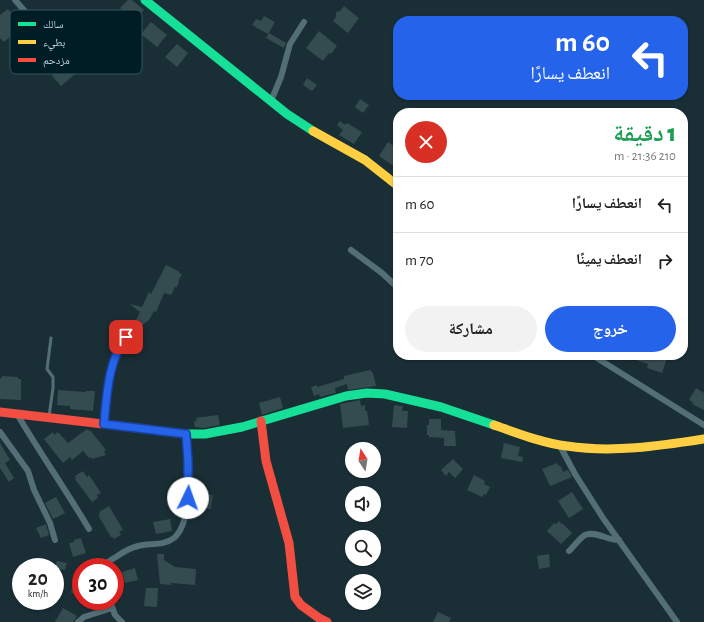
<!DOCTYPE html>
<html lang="ar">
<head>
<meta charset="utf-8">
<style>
	:root { --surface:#fff; --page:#f2f2f2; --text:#222; --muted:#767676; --line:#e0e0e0; --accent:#2563eb }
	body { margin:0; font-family:"Alegreya Sans","Noto Naskh Arabic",sans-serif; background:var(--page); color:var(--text); direction:rtl; height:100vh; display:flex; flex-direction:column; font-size:15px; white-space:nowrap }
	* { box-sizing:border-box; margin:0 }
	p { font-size:13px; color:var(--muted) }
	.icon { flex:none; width:22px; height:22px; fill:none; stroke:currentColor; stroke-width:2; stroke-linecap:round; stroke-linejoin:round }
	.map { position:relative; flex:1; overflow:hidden; direction:ltr }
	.details { position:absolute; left:393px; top:108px; width:295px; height:252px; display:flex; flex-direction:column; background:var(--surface); border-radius:16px; box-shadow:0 1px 3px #0004; direction:rtl }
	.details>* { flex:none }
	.guide { position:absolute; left:393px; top:16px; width:295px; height:84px; border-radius:16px; box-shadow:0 1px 3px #0004; direction:rtl; background:#2563eb; color:#fff; overflow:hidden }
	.needle { width:26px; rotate:348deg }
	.tools { position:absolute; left:345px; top:442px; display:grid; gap:8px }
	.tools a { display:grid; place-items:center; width:36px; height:36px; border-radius:50%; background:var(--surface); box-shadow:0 1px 3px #0004; font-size:20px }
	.speed { position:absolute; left:12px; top:558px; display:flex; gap:8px; font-size:20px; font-weight:700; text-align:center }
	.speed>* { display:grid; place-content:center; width:52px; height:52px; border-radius:50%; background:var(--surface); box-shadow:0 1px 3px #0004; line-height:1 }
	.speed small { font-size:10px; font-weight:400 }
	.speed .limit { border:6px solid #d22; background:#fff; color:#111 }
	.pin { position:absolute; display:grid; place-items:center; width:34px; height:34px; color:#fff; margin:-17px; border-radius:8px; box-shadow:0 2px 6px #0006 }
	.me { position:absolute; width:44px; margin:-22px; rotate:3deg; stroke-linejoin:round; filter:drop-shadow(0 0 3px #0008) }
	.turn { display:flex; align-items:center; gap:14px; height:84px; padding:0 12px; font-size:18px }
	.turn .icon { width:52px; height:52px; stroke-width:2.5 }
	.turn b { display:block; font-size:28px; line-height:34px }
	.round { display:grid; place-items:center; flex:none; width:42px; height:42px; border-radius:21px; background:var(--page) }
	.summary { display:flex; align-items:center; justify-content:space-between; height:68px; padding:0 12px }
	h1 { font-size:24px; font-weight:800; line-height:30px; color:#1e9e55 }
	.action { display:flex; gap:8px; margin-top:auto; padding:8px 12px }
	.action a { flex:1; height:46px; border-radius:24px; background:var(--accent); color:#fff; font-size:16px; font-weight:800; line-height:46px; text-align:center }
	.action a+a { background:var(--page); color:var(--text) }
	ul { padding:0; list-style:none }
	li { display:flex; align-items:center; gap:12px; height:56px; padding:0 12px; border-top:1px solid var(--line) }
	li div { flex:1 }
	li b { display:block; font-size:15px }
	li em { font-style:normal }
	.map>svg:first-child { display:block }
</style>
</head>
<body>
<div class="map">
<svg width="704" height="622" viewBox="0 0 704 622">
	<rect width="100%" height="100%" fill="#192f35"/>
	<g fill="#344b4f">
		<path d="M 128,0 L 132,0 L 144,10 L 134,21 L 120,8 Z"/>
		<path d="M 344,6 L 359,18 L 348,33 L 333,21 L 336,17 L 336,12 L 340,11 Z"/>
		<path d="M 8,9 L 25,30 L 28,28 L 39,42 L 26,52 L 12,35 L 4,42 L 0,38 L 0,15 Z"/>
		<path d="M 264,16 L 275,22 L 268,34 L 252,25 L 256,19 L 261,21 Z"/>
		<path d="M 151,22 L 167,35 L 157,47 L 141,34 Z"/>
		<path d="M 319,31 L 337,46 L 331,54 L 329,53 L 323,61 L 306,48 Z"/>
		<path d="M 269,33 L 286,43 L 284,48 L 266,38 Z"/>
		<path d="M 177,44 L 188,53 L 177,67 L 165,57 Z"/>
		<path d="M 66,63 L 75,74 L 61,86 L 52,76 Z"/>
		<path d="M 307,78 L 317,85 L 312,91 L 303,85 Z"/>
		<path d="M 360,99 L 369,105 L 363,113 L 355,107 Z"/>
		<path d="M 340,121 L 345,125 L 347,123 L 362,132 L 354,144 L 339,135 L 343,130 L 337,125 Z"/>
		<path d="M 388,142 L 398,149 L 398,162 L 395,167 L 379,156 Z"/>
		<path d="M 166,265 L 180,272 L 179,273 L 182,274 L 178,282 L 179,282 L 177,287 L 175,287 L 171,295 L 164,293 L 156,312 L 154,311 L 149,320 L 141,326 L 135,322 L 140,312 L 130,304 L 142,307 L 149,292 L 151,294 Z"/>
		<path d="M 624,355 L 658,355 L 667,358 L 662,373 L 647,368 L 648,364 L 624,356 Z"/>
		<path d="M 370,370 L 373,373 L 376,386 L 348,390 L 347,384 L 335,388 L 336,393 L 320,397 L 319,394 L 314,396 L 311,387 L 317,385 L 317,387 L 344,379 L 344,376 Z"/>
		<path d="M 2,376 L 18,377 L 18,379 L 21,379 L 21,400 L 0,399 L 0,378 L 2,378 Z"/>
		<path d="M 696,388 L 704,393 L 704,410 L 692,404 L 693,402 L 689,400 Z"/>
		<path d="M 58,390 L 86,392 L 86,391 L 95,391 L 93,411 L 70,409 L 70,406 L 57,405 Z"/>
		<path d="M 280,397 L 283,408 L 262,415 L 259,403 Z"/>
		<path d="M 360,400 L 361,406 L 365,405 L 365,411 L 367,411 L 369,425 L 343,428 L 340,404 Z"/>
		<path d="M 394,405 L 403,406 L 402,411 L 408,411 L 407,428 L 392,427 Z"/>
		<path d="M 218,415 L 220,425 L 204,428 L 195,427 L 194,421 L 197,421 L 196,418 Z"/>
		<path d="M 429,419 L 441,419 L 441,430 L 455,431 L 456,446 L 444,446 L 444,438 L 429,437 L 429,435 L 427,435 L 427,425 L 429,425 Z"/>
		<path d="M 87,429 L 89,431 L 90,430 L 106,450 L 104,452 L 106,455 L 92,459 L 91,457 L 89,458 L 83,451 L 72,460 L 70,457 L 63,463 L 44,439 L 53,432 L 54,435 L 58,432 L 68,443 Z"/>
		<path d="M 0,443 L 10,460 L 5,463 L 14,478 L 9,482 L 0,468 Z"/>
		<path d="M 504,443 L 520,447 L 518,456 L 523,457 L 522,462 L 501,458 Z"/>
		<path d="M 453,459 L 463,469 L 455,478 L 449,472 L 446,476 L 441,470 Z"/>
		<path d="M 557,463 L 558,466 L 560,465 L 563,472 L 568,470 L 572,477 L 550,486 L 542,469 Z"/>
		<path d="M 83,471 L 87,477 L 89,475 L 101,493 L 97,495 L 98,498 L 92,502 L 75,479 L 76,478 L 75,476 Z"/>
		<path d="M 474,475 L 485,481 L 484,484 L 490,487 L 486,495 L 484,494 L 482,497 L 467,490 Z"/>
		<path d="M 572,492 L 583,509 L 569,518 L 558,501 Z"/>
		<path d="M 202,493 L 213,495 L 211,509 L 200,508 Z"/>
		<path d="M 56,497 L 65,513 L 53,519 L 45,503 Z"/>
		<path d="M 109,506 L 123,530 L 119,532 L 121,535 L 114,539 L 112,537 L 111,537 L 98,515 L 100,514 L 99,512 Z"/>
		<path d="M 170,519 L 172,531 L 156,534 L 153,522 Z"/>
		<path d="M 559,521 L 561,524 L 562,523 L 572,533 L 561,544 L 547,531 L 554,523 L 556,524 Z"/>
		<path d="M 46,524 L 49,535 L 41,538 L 36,528 Z"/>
		<path d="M 81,538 L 86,553 L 73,557 L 69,543 L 74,542 L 74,540 Z"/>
		<path d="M 157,554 L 164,554 L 164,560 L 175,567 L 196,569 L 195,585 L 171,583 L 171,585 L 160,584 Z"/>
		<path d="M 549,554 L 550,567 L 539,569 L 537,556 Z"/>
		<path d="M 57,561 L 67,563 L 65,570 L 55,568 Z"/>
		<path d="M 135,568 L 138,580 L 125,583 L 122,572 Z"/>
		<path d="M 74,577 L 81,579 L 81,595 L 71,593 Z"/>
		<path d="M 146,588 L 158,588 L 157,607 L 144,606 Z"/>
		<path d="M 63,608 L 77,616 L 73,622 L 55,622 Z"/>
		<path d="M 438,612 L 451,618 L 449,622 L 433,622 Z"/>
	</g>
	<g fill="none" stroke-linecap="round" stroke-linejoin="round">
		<path stroke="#546e75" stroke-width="3" d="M 49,416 L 53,388 L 53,377 L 47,369 L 51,338"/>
		<g stroke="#546e75" stroke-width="6">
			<path d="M 15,0 L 40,28 L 64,57"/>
			<path d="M 271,101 L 281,77 L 290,44 L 304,22"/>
			<path d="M 351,250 L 382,273 L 398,288"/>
			<path d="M 592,355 L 704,425"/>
			<path d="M 17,414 C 40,453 66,490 89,529"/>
			<path d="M 104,424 C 107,393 108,362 126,337"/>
			<path d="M 0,432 L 28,471 L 34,490 L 50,523 L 55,540"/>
			<path d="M 559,444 L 575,474 L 603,518 L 677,622"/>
			<path d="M 569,551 C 574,546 579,539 585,535 C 595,530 609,541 619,540"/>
			<path d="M 105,567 C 107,561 111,560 116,557 C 123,552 130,548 138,546 C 149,543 164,546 174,538 C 194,521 189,458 186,434"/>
			<path d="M 110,601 L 115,615 L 122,622"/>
			<path d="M 78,622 L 84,617 L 112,608"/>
		</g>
		<g stroke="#16e098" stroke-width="9">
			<path d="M 145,0 L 287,114 L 313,131"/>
			<path d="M 129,427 L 186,434 L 205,434 L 242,427 L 346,396 L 367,393 L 385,394 L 441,407 L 494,425"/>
		</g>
		<g stroke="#ffcf43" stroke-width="9">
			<path d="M 313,131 L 365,160 L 398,186"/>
			<path d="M 494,425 C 517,433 542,443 567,446 C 612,453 659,446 704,439"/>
		</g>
		<g stroke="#f24e42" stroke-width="9">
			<path d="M 0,412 L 129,427"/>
			<path d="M 261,421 L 266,461 L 289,543 L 295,597 L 301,605 L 319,618 L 327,622"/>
		</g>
	</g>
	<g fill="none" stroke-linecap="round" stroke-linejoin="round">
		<g stroke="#184099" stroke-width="10">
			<path id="route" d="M 126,337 C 108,362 107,393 104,424 L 186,434 L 188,461 L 188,498"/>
		</g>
		<use href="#route" stroke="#2563eb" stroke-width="7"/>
	</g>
	<rect x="10" y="10" width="132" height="64" rx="6" fill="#001d25" stroke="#37565f" stroke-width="1"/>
	<rect x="18" y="22" width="18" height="4" fill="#16e098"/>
	<rect x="18" y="40" width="18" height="4" fill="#ffcf43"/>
	<rect x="18" y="58" width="18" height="4" fill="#f24e42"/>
	<g font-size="11" fill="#b7dae5">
		<text x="43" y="28">سالك</text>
		<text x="43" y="46">بطيء</text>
		<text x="43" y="64">مزدحم</text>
	</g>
</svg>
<div class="tools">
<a><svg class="needle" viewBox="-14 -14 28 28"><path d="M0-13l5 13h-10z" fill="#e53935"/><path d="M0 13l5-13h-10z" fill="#767676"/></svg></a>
<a><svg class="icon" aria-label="sound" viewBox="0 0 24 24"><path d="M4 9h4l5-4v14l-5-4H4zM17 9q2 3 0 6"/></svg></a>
<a><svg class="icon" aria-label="search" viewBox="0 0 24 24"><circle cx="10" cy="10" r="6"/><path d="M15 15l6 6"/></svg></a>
<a><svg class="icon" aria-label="layers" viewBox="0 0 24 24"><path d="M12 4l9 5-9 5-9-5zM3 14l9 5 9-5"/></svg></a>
</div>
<div class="speed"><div>20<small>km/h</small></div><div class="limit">30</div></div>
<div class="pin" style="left:126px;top:337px;background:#d93025"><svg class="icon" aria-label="arrive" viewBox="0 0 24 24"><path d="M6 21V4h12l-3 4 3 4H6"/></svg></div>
<svg class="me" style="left:188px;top:498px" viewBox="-20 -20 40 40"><circle r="19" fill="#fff"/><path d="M0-13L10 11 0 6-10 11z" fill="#2563eb"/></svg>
<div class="guide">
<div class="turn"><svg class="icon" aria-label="left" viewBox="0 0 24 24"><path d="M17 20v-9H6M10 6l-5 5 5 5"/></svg><div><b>60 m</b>انعطف يسارًا</div></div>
</div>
<section class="details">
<div class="summary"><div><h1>1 دقيقة</h1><p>210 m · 21:36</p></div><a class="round" style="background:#d93025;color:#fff"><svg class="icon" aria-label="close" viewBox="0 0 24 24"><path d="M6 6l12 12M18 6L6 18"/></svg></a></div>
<ul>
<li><svg class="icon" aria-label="left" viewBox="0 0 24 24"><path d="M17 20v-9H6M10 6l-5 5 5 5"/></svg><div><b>انعطف يسارًا</b></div><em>60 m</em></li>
<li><svg class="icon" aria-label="right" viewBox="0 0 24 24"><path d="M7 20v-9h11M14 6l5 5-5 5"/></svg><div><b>انعطف يمينًا</b></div><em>70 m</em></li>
</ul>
<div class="action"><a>خروج</a><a>مشاركة</a></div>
</section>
</div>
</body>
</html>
